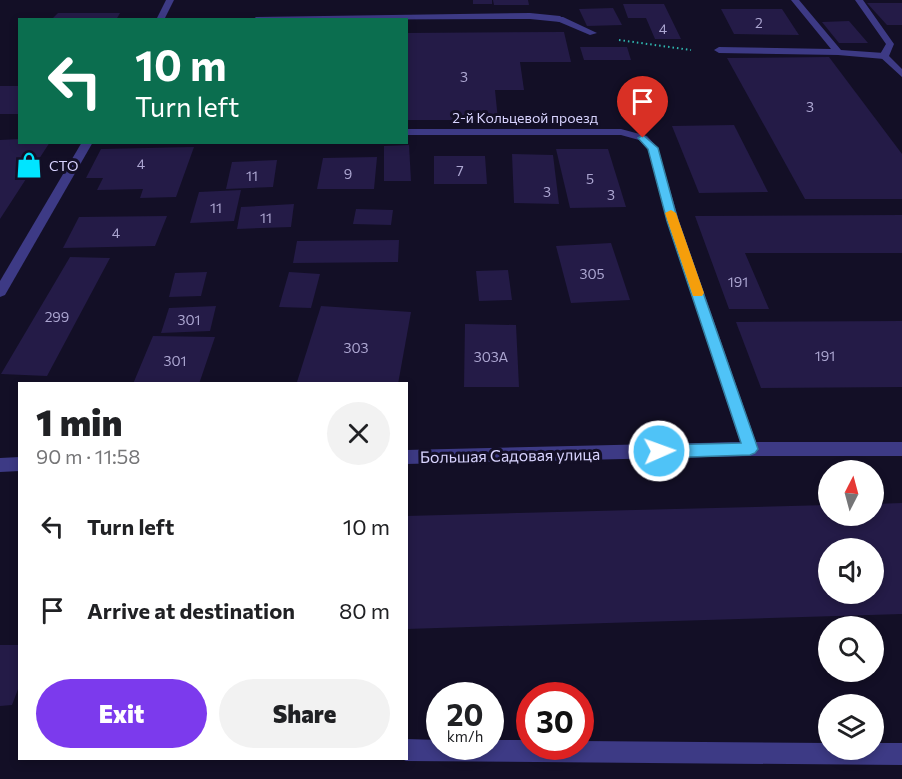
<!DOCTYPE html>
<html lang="en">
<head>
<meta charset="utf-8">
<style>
	:root { --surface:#fff; --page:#f2f2f2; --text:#202124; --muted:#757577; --accent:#7c3aed }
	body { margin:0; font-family:Commissioner,sans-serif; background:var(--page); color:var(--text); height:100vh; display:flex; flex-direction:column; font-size:22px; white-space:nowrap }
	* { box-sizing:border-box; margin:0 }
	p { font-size:20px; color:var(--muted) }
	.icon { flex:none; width:33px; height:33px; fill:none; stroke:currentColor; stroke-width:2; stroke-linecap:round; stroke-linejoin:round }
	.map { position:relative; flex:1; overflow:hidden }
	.sheet { position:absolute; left:18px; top:382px; width:390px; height:378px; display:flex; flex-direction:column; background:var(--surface); border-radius:0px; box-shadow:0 3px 9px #0003 }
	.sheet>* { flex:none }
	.banner { position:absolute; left:18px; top:18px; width:390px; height:126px; border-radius:0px; box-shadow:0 3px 9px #0003; background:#0b6e4f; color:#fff; overflow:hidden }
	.needle { width:39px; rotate:6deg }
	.fabs { position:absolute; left:818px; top:460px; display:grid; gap:12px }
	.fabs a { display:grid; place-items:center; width:66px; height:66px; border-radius:50%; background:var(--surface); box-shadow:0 3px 9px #0003; font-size:30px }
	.speed { position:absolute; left:426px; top:682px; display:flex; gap:12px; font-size:30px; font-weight:700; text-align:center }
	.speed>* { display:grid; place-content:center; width:78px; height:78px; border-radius:50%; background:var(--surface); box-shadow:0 3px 9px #0003; line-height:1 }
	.speed small { font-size:15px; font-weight:400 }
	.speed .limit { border:9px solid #d22; background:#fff; color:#111 }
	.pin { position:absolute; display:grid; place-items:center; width:51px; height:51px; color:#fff; margin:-62px -26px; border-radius:50% 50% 50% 0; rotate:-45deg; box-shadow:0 0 6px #0007 }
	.pin .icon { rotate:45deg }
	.me { position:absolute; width:66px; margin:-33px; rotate:88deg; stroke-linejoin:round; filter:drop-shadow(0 0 4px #0008) }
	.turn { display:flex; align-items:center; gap:21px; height:126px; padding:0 18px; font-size:27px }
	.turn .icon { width:78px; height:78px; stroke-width:2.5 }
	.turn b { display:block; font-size:42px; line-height:51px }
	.round { display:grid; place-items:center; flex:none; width:63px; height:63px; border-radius:32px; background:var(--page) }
	.overview { display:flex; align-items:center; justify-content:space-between; height:102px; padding:0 18px }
	h1 { font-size:36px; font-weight:800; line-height:45px }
	.button { display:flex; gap:12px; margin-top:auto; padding:12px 18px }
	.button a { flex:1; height:69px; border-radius:36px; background:var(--accent); color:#fff; font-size:24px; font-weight:800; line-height:69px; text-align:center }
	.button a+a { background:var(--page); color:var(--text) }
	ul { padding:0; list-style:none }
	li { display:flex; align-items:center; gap:18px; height:84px; padding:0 18px }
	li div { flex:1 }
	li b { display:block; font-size:22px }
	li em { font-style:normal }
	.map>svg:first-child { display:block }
</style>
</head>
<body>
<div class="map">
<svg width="902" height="779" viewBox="0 0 902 779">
	<rect width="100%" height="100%" fill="#130f26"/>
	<g fill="#241b47" fill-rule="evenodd">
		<rect x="473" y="0" width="19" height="4"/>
		<path d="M 493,0 L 528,0 L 529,5 L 494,5 Z"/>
		<path d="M 867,3 L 902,3 L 902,25 L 887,25 Z"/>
		<path d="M 623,4 L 664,4 L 681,39 L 655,39 L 646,18 L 628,18 Z"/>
		<path d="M 613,8 L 622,25 L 587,26 L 579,9 Z"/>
		<path d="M 721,9 L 782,9 L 799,35 L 734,34 Z"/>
		<path d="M 58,13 L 120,13 L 116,20 L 51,20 Z"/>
		<path d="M 849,21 L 868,43 L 839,43 L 822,22 Z"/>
		<path d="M 564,32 L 571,62 L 520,62 L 524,90 L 495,90 L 498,120 L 406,120 L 406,33 Z"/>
		<path d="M 580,47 L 627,47 L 631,60 L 584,60 Z"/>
		<path d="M 829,57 L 902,154 L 902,199 L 805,199 L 727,58 Z"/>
		<rect x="0" y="86" width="20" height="28"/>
		<path d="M 734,125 L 768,192 L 699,193 L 672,126 Z"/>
		<path d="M 20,139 L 20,142 L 50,142 L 0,219 L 0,140 Z"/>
		<path d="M 409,145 L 411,181 L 384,181 L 384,146 Z"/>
		<path d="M 194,147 L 176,197 L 140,198 L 143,189 L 97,190 L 103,178 L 86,178 L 101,149 Z"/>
		<path d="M 556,149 L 608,149 L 626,207 L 570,208 Z"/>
		<path d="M 512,154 L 553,155 L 559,204 L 514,203 Z"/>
		<path d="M 434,156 L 485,156 L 487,184 L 434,184 Z"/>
		<path d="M 377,157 L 374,189 L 317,189 L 323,158 Z"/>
		<path d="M 277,160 L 273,187 L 226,189 L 232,162 Z"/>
		<path d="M 241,190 L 234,221 L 190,223 L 199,192 Z"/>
		<path d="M 294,204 L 291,227 L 237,229 L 241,207 Z"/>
		<path d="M 356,209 L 393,210 L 391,225 L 353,224 Z"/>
		<path d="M 902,215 L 902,253 L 745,253 L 769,309 L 729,309 L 695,216 Z"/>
		<path d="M 167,216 L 155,246 L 63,248 L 79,217 Z"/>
		<path d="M 399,240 L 398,262 L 293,263 L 297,241 Z"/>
		<path d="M 611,243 L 630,300 L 571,303 L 556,246 Z"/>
		<path d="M 70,257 L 110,258 L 47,376 L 1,374 Z"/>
		<path d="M 508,270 L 512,300 L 479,301 L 476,271 Z"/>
		<path d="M 207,272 L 201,296 L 169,297 L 175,273 Z"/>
		<path d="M 289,272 L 320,274 L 311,308 L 279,307 Z"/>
		<path d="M 216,306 L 210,331 L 161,333 L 169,308 Z"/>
		<path d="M 321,306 L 411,312 L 398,384 L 297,382 Z"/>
		<path d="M 902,321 L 902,387 L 761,388 L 736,322 Z"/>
		<path d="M 465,324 L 516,325 L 519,387 L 464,387 Z"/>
		<path d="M 153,336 L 215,337 L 199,384 L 133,384 Z"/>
		<path d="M 902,503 L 902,614 L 406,629 L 406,516 L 828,505 L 828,516 L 873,516 L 873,504 ZM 828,549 L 873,549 L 873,594 L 828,594 Z"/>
		<path d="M 0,645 L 20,645 L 20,684 L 12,705 L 0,706 Z"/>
	</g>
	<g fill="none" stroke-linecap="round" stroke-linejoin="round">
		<path stroke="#2fb8b0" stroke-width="2" stroke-dasharray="1.5 3" stroke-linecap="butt" d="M 619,40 L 691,50"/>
		<g fill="#3d3a85" fill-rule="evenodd">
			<path d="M 791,0 L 799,0 L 841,50 L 884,53 L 889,56 L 884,59 L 838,55 L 719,53 L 714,50 L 719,47 L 831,49 Z"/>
			<path d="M 557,17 L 563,17 L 597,33 L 590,35 L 557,21 Z"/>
			<path d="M 406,739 L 440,740 L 440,747 L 490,747 L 490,740 L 530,740 L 530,747 L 580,747 L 580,741 L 828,743 L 828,750 L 873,750 L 873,743 L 902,743 L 902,765 L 406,761 L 402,759 L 406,759 Z"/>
		</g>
		<g fill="#3d3a85" fill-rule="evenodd">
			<path d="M 166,0 L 174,0 L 164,20 L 156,20 Z"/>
			<path d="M 855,0 L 863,0 L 894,44 L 889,56 L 902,69 L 902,77 L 879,56 L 886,44 Z"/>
			<path d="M 530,13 L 560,16 L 564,19 L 560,22 L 530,19 L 252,20 L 256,17 Z"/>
			<path d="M 406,129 L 621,129 L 647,136 L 658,148 L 679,221 L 756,442 L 902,442 L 902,456 L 750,456 L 406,464 L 406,450 L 740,442 L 667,221 L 648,149 L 639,140 L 621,135 L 406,135 Z"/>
			<path d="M 82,142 L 93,142 L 5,295 L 0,297 L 0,281 Z"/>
			<path d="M 20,457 L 20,471 L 0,472 L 0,458 Z"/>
		</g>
	</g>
	<path fill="#4fc3f7" stroke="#337fa1" stroke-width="1.5" d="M 643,135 L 658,148 L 678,221 L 758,449 L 755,453 L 750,455 L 659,458 L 653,456 L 651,451 L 653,447 L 659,445 L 741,443 L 667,221 L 648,149 L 638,138 Z"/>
	<path fill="#f59e0b" d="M 671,210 L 676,213 L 704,293 L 702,296 L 693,296 L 692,293 L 665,213 Z"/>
	<defs>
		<g id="shop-bare" transform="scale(2.07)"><path d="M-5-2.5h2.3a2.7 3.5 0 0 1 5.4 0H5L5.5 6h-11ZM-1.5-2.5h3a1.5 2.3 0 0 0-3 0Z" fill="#00e5ff" stroke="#130f26" stroke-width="2.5" paint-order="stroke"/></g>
	</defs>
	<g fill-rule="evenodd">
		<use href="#shop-bare" x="29" y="165"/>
	</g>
	<g text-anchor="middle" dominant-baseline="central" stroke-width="6" stroke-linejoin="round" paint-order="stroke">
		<g font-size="14" fill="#aca6d1">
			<text x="759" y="22">2</text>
			<text x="663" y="28">4</text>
			<text x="464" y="76">3</text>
			<text x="810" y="106">3</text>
			<text x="141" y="163">4</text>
			<text x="460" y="170">7</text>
			<text x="348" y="173">9</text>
			<text x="252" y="175">11</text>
			<text x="590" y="178">5</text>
			<text x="547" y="191">3</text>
			<text x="611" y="194">3</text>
			<text x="216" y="207">11</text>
			<text x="266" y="217">11</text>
			<text x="116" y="232">4</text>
			<text x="592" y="273">305</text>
			<text x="738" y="281">191</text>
			<text x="57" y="316">299</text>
			<text x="189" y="319">301</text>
			<text x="356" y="347">303</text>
			<text x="825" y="355">191</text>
			<text x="491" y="356">303А</text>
			<text x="175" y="360">301</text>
		</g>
		<g font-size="14" fill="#d9d4ff" stroke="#130f26">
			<text x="525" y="117">2-й Кольцевой проезд</text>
		</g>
		<g font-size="14" fill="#d9d4ff" stroke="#130f26" text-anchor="start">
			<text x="49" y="165">СТО</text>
		</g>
		<g font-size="16" fill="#d9d4ff" stroke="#130f26">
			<text transform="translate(510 455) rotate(-1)">Большая Садовая улица</text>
		</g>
	</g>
</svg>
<div class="fabs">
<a><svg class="needle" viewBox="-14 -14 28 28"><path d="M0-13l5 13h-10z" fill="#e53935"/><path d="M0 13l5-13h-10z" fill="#757577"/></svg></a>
<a><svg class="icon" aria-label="sound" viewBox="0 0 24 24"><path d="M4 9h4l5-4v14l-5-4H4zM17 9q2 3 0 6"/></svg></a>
<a><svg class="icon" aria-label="search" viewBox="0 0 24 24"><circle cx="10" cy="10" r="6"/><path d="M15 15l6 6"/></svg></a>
<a><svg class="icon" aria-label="layers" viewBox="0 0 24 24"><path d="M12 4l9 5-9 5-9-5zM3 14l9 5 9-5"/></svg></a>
</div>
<div class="speed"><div>20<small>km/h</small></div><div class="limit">30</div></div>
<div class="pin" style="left:643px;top:138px;background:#d93025"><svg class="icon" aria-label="arrive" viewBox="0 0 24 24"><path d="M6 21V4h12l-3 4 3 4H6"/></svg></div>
<svg class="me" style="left:659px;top:451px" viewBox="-20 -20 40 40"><circle r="17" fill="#4fc3f7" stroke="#fff" stroke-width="3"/><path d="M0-11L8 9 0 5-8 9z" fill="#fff"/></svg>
<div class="banner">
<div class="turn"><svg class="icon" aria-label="left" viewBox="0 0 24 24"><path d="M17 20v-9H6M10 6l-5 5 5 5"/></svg><div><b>10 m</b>Turn left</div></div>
</div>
<section class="sheet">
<div class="overview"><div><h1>1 min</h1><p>90 m · 11:58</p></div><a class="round"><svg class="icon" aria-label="close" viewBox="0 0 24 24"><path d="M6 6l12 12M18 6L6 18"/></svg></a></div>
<ul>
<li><svg class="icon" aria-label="left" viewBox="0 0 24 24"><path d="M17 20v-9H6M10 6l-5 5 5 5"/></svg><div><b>Turn left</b></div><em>10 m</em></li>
<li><svg class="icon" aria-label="arrive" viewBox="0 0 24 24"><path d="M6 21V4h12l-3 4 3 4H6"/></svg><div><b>Arrive at destination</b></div><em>80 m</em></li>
</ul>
<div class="button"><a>Exit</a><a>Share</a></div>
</section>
</div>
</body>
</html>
